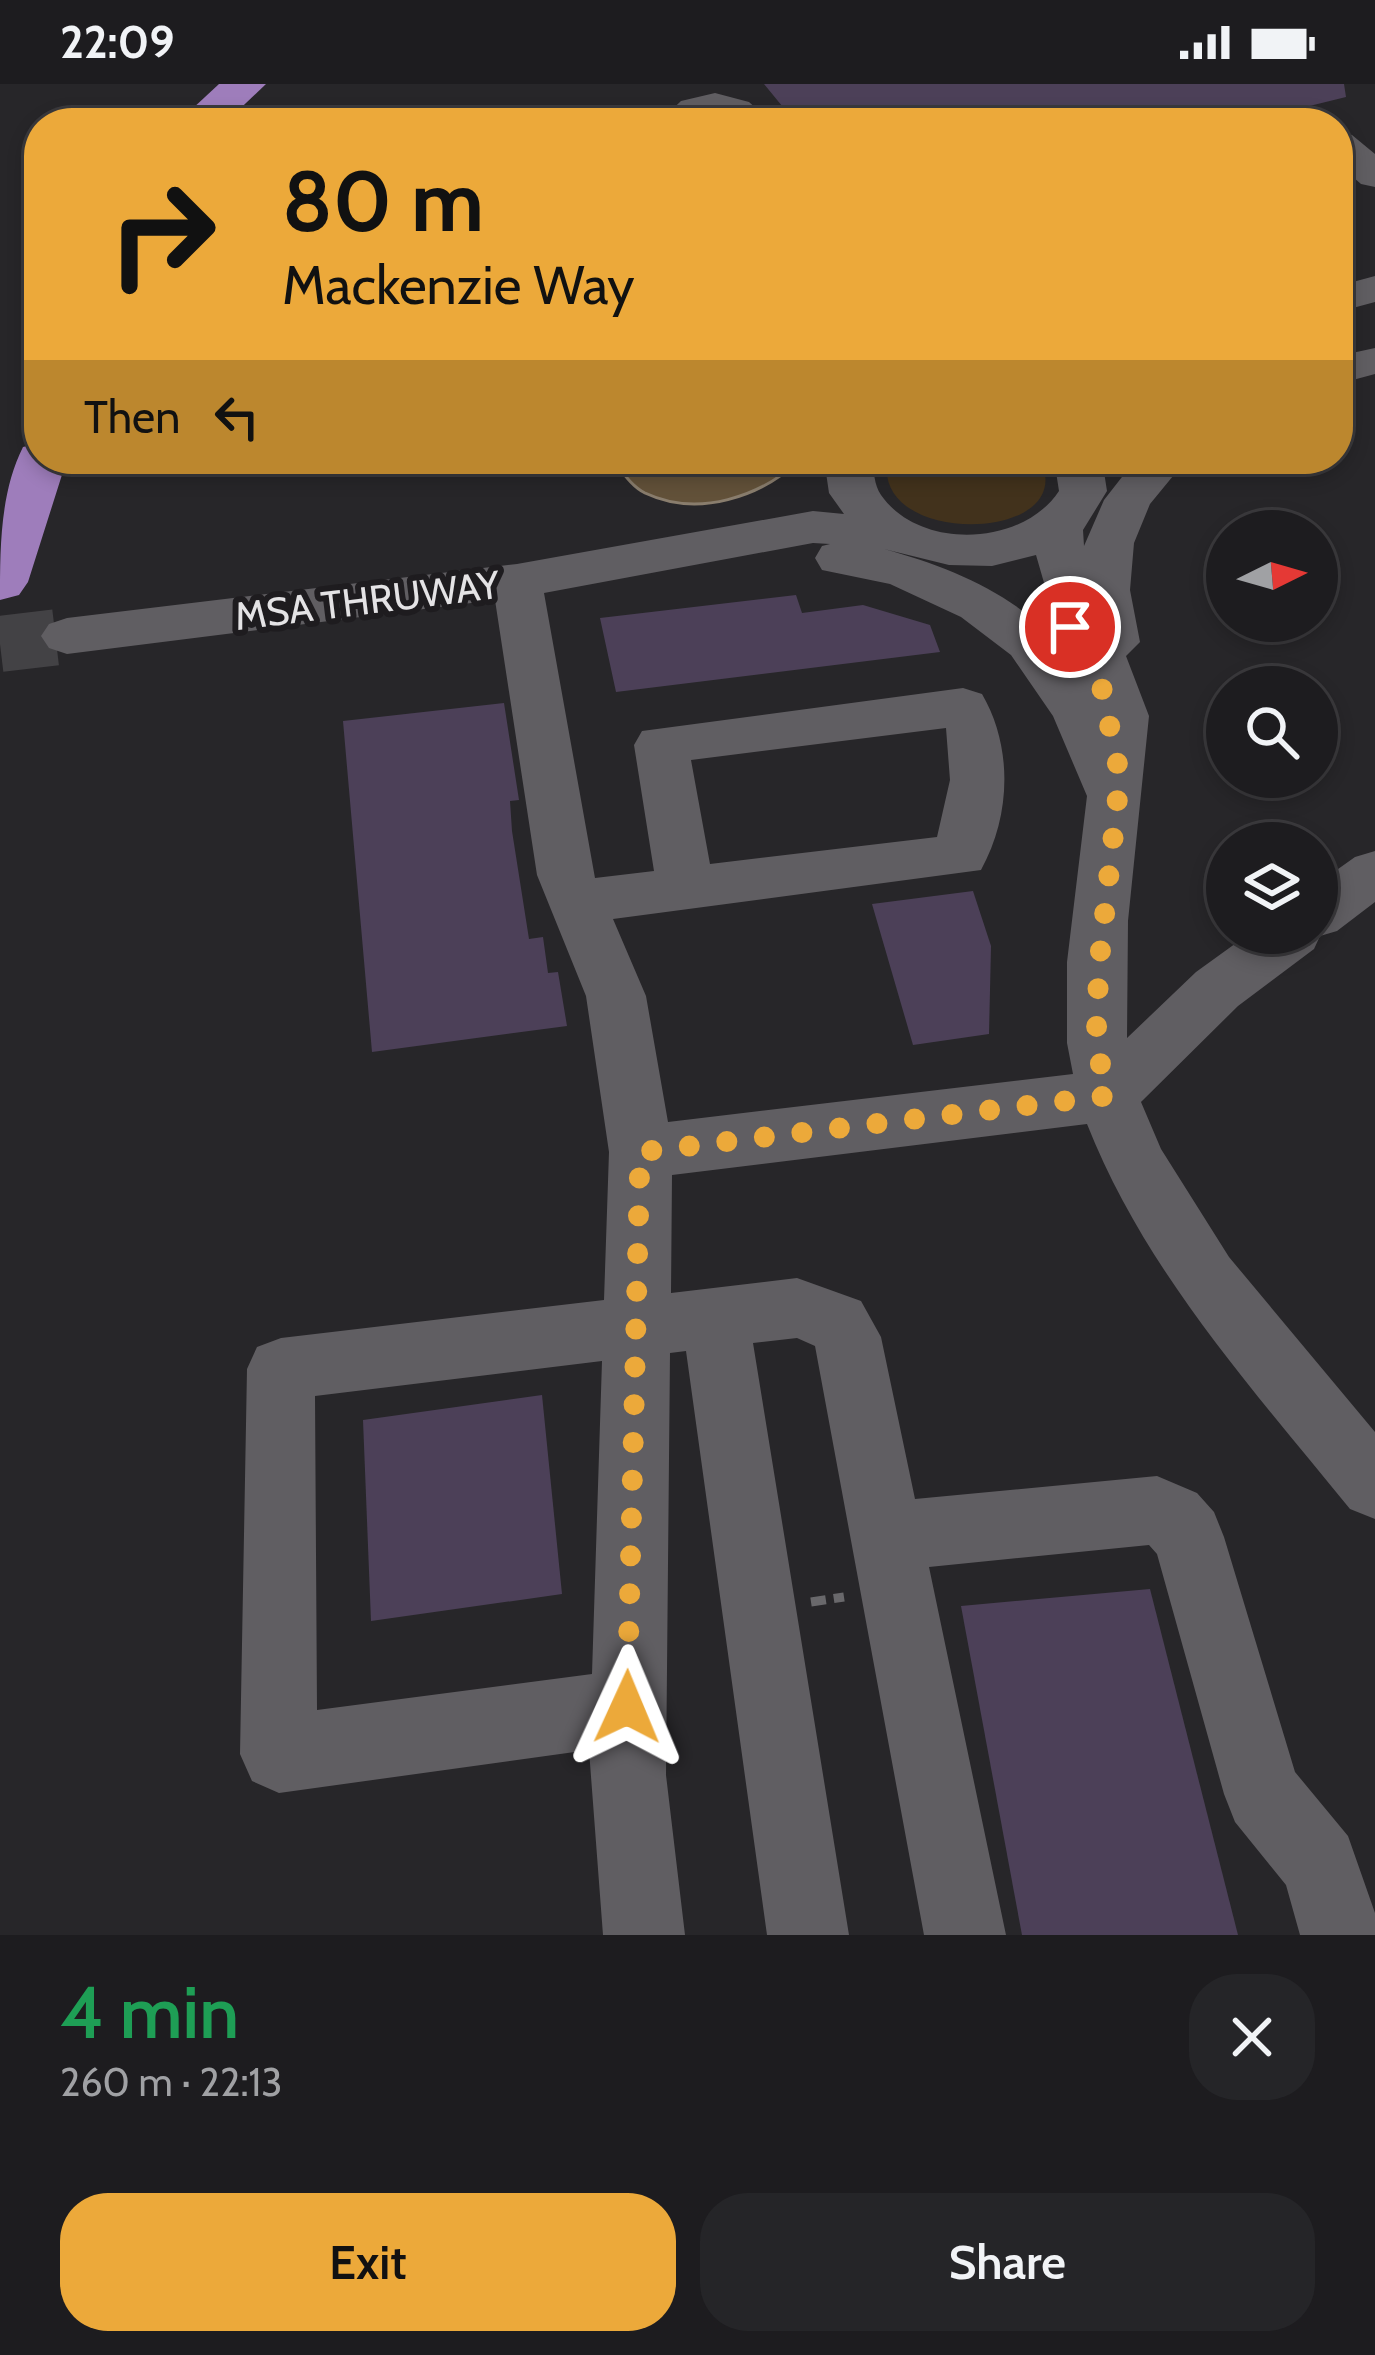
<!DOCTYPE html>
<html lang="en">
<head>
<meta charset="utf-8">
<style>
	:root { --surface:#1d1c1f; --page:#252528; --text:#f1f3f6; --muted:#a0a1a4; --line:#3b3a3d; --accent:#eca93a }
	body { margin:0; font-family:Cabin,sans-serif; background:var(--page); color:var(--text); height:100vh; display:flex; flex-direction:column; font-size:45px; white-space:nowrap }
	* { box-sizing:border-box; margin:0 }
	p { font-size:39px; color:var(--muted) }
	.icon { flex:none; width:66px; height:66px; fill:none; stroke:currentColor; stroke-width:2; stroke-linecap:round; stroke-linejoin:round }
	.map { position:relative; height:1851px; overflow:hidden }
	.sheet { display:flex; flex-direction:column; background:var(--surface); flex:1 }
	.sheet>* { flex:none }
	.guide { position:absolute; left:24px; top:24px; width:1329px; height:366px; border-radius:48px; box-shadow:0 6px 18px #0003,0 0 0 3px var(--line); background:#eca93a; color:#111; overflow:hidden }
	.needle { width:78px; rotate:85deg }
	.controls { position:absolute; left:1206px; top:426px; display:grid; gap:24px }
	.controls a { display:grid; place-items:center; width:132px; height:132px; border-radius:50%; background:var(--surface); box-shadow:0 6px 18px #0003,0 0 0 3px var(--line); font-size:60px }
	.pin { position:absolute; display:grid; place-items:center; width:102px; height:102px; color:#fff; margin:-51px; border:6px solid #fff; border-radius:50%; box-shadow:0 3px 12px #0007 }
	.me { position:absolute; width:132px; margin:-66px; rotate:1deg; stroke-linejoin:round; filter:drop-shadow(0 0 9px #0008) }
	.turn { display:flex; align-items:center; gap:42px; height:252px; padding:0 60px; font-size:54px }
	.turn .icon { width:156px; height:156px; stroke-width:2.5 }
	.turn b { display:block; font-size:84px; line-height:102px }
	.then { display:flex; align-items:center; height:114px; padding:0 60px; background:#0003; gap:24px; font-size:45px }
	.round { display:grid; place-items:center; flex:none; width:126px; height:126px; border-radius:48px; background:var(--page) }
	.headline { display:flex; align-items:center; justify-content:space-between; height:204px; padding:0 60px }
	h1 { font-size:72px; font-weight:600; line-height:90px; color:#1e9e55 }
	.button { display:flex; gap:24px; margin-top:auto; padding:24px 60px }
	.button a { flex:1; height:138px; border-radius:48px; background:var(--accent); color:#111; font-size:48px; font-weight:600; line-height:138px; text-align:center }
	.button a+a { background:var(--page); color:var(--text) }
	.status { display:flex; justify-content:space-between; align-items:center; height:84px; padding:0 60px; background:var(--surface); direction:ltr }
	.status svg { height:33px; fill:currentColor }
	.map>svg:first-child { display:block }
</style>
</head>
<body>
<div class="status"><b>22:09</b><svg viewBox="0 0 49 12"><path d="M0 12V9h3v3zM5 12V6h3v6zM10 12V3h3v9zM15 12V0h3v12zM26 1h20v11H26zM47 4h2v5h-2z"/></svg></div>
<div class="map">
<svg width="1375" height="1851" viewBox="0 0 1375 1851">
	<rect width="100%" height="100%" fill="#272629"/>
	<path fill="#42321c" d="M 888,375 L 1040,375 C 1082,460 869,464 888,375 Z"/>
	<path fill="#625139" stroke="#897d6d" stroke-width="3" d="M 612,375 L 801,375 C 761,413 698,434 645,409 C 631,402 622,387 612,375 Z"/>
	<g fill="#4c4058">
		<path d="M 764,0 L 1344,0 L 1346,13 L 1277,30 L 1286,39 L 796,39 Z"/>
		<path d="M 796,511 L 802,529 L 863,521 L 930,541 L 940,568 L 616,608 L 600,534 Z"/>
		<path d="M 504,619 L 519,716 L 510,717 L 512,747 L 529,855 L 543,853 L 548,889 L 558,888 L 567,942 L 372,968 L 343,637 Z"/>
		<path d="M 973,807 L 991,862 L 989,950 L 913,961 L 872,820 Z"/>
		<path d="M 542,1311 L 562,1510 L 371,1537 L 363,1336 Z"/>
		<path d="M 1150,1505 L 1238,1851 L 1022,1851 L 961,1522 Z"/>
	</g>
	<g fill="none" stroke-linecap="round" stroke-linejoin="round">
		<path stroke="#434245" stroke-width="56" stroke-dasharray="56 28" stroke-linecap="butt" d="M 0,560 L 67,552"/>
		<path stroke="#69686b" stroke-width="9" stroke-dasharray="15 8" stroke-linecap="butt" d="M 811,1518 L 844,1513"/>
		<g fill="#605e62" fill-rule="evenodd">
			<path d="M 715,9 L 749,18 L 773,39 L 729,39 L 715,33 L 699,39 L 658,39 L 681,17 Z"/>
			<path d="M 1338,47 L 1352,51 L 1375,70 L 1375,103 L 1361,100 L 1338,80 Z"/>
			<path d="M 1375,192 L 1375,218 L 1338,228 L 1338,202 Z"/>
			<path d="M 1375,264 L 1375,290 L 1338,300 L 1338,272 Z"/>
			<path d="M 824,375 L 872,375 C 874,387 874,401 881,411 C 920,467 1023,462 1059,407 L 1054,375 L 1102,375 L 1107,407 L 1083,446 L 1084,462 L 1104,416 L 1136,375 L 1187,375 L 1150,420 L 1134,459 L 1130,506 L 1140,558 L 1126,572 L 1149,632 L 1128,837 L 1127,954 L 1196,888 L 1250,849 L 1317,849 L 1317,800 L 1355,773 L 1375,767 L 1375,818 L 1337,847 L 1320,852 L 1314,865 L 1238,922 L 1141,1018 L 1161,1065 L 1229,1173 L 1375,1348 L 1375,1435 L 1350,1425 C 1252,1304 1145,1187 1087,1040 L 672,1091 L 671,1209 L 797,1194 L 861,1217 L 881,1253 L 915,1415 L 1157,1392 L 1197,1409 L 1214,1428 L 1224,1453 L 1295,1688 L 1348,1752 L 1375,1829 L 1375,1851 L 1300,1851 L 1286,1801 L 1235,1738 L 1224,1710 L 1157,1470 L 1149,1461 L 929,1483 L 1006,1851 L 924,1851 L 815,1262 L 797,1254 L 753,1259 L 849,1851 L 767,1851 L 686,1267 L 670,1269 L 666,1691 L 685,1851 L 603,1851 L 589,1666 L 279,1709 L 252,1697 L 240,1670 L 247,1285 L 257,1263 L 281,1254 L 604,1216 L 609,1068 L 586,912 L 537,791 L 495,516 L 67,570 L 49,564 L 41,552 L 49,540 L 67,534 L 517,480 L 813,427 L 844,430 L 829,409 ZM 813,459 L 830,460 L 822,462 L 815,474 L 822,486 L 890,500 L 961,533 L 1011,571 L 1053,632 L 1087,712 L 1067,878 L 1067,959 L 1073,990 L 668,1038 L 646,912 L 613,835 L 981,786 C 1011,732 1013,663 982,610 L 963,604 L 642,647 L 634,661 L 654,787 L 595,794 L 544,509 ZM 884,465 L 949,481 L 992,482 L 1036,471 L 1049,516 L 1079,585 C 1033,518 961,486 884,465 ZM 946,644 L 950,696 L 937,753 L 710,780 L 691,676 ZM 602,1277 L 592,1590 L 317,1626 L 315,1312 Z"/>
		</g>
		<g fill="#9e7dbb" fill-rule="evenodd">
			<path d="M 219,0 L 266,0 L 225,39 L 177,39 Z"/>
			<path d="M 39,359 L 39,375 L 67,375 L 28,498 L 19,511 L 0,516 C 0,464 0,409 23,363 Z"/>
		</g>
	</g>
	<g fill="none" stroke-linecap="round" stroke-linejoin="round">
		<path stroke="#eca93a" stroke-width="21" stroke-dasharray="0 37.8" d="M 627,1623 L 640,1068 L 1107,1012 L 1096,958 L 1099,880 L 1120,692 L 1101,600 L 1070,543"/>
	</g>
	<g text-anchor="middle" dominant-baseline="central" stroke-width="12" stroke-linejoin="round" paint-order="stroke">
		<g font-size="39" fill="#e4e3e5" stroke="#1e1c1f">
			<text transform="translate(367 516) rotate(-7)">MSA THRUWAY</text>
		</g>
	</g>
</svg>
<div class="controls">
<a><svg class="needle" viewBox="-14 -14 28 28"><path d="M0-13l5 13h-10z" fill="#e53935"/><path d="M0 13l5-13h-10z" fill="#a0a1a4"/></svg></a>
<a><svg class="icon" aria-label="search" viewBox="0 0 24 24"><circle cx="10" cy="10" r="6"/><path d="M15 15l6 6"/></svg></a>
<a><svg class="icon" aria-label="layers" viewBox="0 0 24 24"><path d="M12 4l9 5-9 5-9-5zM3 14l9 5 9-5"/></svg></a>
</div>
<div class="pin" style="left:1070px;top:543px;background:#d93025"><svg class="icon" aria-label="arrive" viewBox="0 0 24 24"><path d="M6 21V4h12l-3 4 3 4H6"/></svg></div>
<svg class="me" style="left:627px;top:1623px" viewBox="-20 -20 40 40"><path d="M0-17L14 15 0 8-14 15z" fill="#eca93a" stroke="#fff" stroke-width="4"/></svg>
<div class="guide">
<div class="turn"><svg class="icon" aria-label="right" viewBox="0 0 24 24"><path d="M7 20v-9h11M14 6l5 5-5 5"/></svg><div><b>80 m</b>Mackenzie Way</div></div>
<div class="then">Then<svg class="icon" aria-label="left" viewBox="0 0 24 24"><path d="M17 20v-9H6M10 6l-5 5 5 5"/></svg></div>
</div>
</div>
<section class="sheet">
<div class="headline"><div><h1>4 min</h1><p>260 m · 22:13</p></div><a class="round"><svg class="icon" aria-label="close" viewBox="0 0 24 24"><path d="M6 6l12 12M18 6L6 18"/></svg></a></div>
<div class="button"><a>Exit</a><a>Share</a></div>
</section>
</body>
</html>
